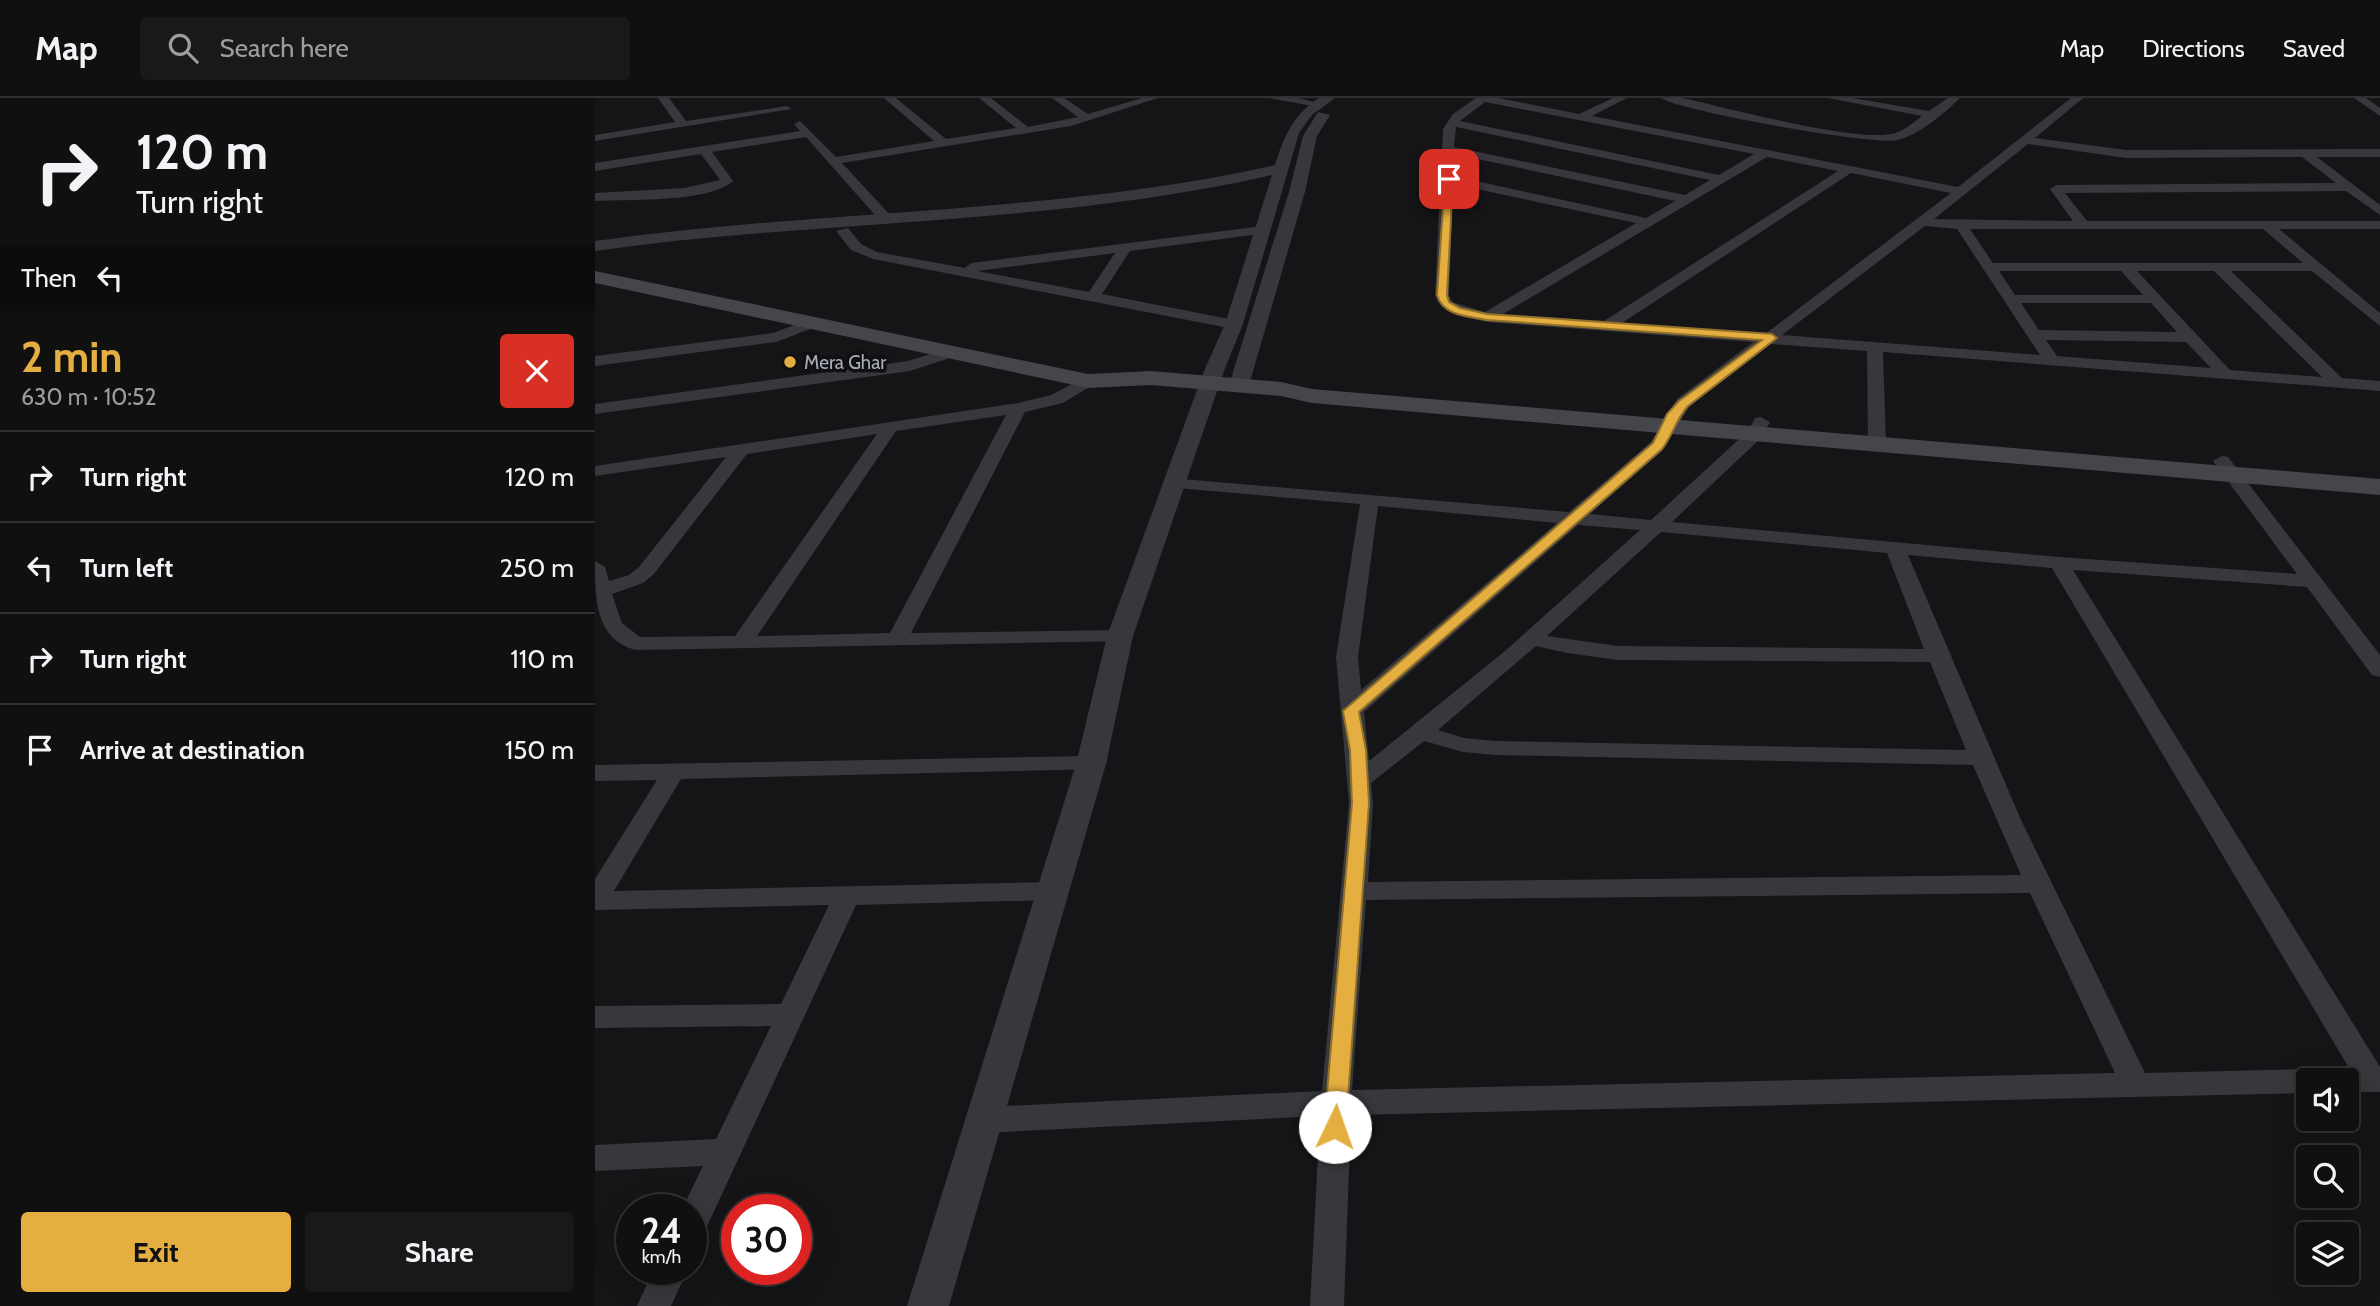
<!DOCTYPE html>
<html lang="en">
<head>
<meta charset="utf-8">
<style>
	:root { --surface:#101011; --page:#19191a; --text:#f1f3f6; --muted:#9c9d9f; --line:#303031; --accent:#e4af40 }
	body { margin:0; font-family:Cabin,sans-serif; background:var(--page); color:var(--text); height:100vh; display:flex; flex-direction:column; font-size:26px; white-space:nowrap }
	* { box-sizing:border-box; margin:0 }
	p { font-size:23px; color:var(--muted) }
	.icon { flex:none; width:38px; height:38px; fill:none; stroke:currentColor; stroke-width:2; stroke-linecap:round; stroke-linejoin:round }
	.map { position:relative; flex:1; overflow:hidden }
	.sheet { display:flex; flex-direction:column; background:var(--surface); width:595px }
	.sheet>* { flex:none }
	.top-card { background:#101011; color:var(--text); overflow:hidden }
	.controls { position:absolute; left:1701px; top:970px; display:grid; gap:14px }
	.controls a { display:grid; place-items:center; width:63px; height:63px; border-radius:7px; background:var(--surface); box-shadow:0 7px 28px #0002,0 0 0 2px var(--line); font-size:35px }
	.speed { position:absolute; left:21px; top:1096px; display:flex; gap:14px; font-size:35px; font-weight:700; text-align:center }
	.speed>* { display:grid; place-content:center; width:91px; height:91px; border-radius:50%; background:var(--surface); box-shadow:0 7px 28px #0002,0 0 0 2px var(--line); line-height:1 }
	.speed small { font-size:18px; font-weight:400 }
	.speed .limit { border:10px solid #d22; background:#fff; color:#111 }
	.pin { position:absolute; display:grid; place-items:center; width:60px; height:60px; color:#fff; margin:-30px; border-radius:14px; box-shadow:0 4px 10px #0006 }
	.me { position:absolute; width:77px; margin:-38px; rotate:3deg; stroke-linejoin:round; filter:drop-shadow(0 0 5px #0008) }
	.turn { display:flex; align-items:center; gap:24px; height:147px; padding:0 21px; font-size:32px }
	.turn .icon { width:91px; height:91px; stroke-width:2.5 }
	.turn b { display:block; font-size:49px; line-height:60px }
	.then { display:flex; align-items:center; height:66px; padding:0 21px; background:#0003; gap:14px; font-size:26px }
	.round { display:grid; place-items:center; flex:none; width:74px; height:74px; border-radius:7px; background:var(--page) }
	.overview { display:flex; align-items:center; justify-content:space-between; height:119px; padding:0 21px }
	h1 { font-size:42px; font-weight:800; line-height:52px; color:var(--accent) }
	.action { display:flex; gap:14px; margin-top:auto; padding:14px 21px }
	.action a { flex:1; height:80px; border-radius:7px; background:var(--accent); color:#111; font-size:28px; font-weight:800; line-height:80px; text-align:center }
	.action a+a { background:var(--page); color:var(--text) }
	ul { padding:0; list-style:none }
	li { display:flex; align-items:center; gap:21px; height:91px; padding:0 21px; border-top:2px solid var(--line) }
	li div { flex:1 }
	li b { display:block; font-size:26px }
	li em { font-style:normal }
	header { display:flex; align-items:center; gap:42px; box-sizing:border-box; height:98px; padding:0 35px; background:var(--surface); border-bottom:2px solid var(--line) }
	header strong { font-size:33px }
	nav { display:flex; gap:38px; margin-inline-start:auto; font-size:24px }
	.search { width:490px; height:63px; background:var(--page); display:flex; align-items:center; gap:18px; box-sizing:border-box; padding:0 24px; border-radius:7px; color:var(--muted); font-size:26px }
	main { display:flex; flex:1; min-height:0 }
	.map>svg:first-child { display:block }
</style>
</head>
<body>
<header>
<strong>Map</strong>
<div class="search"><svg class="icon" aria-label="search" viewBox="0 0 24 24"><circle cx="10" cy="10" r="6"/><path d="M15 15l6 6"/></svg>Search here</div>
<nav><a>Map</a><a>Directions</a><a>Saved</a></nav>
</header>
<main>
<section class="sheet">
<div class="top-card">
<div class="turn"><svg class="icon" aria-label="right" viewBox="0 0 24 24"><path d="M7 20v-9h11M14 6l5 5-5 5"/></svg><div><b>120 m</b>Turn right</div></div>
<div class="then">Then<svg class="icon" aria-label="left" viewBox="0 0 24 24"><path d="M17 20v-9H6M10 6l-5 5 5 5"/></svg></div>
</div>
<div class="overview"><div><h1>2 min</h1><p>630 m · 10:52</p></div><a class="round" style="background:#d93025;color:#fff"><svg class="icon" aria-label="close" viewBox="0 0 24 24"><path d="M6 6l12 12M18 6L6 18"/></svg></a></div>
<ul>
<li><svg class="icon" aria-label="right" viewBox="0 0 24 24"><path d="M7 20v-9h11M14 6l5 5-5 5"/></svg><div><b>Turn right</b></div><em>120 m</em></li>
<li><svg class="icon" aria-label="left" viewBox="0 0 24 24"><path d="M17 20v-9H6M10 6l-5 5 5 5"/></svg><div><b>Turn left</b></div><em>250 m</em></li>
<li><svg class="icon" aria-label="right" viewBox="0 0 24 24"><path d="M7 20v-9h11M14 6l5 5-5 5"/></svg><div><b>Turn right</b></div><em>110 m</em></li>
<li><svg class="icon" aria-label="arrive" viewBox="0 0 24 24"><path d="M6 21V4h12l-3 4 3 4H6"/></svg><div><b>Arrive at destination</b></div><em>150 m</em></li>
</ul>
<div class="action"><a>Exit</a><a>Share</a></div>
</section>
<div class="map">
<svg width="1785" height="1208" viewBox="0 0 1785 1208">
	<rect width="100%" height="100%" fill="#151517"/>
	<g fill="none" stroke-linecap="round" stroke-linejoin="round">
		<g fill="#37373c" fill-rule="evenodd">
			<path d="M 63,0 L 74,0 L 91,23 L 192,8 L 197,11 L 0,43 L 0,37 L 80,24 Z"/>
			<path d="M 289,0 L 301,0 L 351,41 L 421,30 L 384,0 L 396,0 L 433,29 L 483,19 L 457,0 L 469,0 L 493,16 L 547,0 L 563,0 L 476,28 L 247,65 L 297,119 L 297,125 L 287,125 L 211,39 L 117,54 L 138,83 C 114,105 34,101 0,103 L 0,95 L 89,90 L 125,82 L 106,56 L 0,73 L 0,65 L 205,33 L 199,26 L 205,23 L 241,59 L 339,43 Z"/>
			<path d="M 674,0 L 703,0 L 728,6 L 723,9 Z"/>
			<path d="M 881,0 L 904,0 L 984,16 L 1018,0 L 1032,0 L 997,18 L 1363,89 L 1476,0 L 1488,0 L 1440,40 L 1531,52 L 1785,51 L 1785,59 L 1722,59 L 1785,107 L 1785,117 L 1751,93 L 1470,95 L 1492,123 L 1785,123 L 1785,131 L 1684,131 L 1785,215 L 1785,228 L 1717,173 L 1636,173 L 1747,280 L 1785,283 L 1785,293 L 1288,254 L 1291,346 L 1282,351 L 1273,346 L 1272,253 L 1176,246 L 1094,309 L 1068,352 L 995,416 L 1056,422 L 1153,333 L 1160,320 L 1166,319 L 1175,324 L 1166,340 L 1077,424 L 1464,459 L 1702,476 L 1618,363 L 1627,358 L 1633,359 L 1785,557 L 1785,579 L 1777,577 L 1712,489 L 1478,472 L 1785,969 L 1785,994 L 1752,994 L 1752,982 L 1737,982 L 1741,973 L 1754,970 L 1457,470 L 1313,457 L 1426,722 L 1550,975 L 1713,971 L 1724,974 L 1727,982 L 1713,982 L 1713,995 L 756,1017 L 749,1208 L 715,1208 L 725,1018 L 388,1035 L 377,1031 L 372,1022 L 377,1013 L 388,1009 L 727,993 L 754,705 L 741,559 L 765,406 L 582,390 L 573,384 L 576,380 L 974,414 L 1056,344 L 1082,301 L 1158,244 L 892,224 C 872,219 847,219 840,197 L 848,31 L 858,16 ZM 890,4 L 1159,56 L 1124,77 L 865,23 ZM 861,29 L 1115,82 L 1090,97 L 859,49 ZM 1433,46 L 1531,60 L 1707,59 L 1741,85 L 1461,87 L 1455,91 L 1478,123 L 1339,121 ZM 859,56 L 1080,103 L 1051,120 L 858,78 ZM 1172,59 L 1243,73 L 1009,223 L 908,216 ZM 1256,75 L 1356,95 L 1170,236 L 1027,225 ZM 858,86 L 1041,125 L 890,214 L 857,204 L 854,197 ZM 1330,128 L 1362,131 L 1445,257 L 1187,237 ZM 1375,131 L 1668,131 L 1708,165 L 1398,165 ZM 1404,173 L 1526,173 L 1548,197 L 1420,197 ZM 1542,173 L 1619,173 L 1727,279 L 1635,272 ZM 1426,205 L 1556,205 L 1582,234 L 1444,232 ZM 1451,242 L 1591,244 L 1616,270 L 1462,258 ZM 783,408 L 962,425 L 766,592 L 763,559 ZM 983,427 L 1045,432 L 910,553 L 774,663 L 769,614 ZM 1066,434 L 1292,455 L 1329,551 L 1023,548 L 952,538 ZM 941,548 L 972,555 L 1023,562 L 1335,564 L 1371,652 L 900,643 L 869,640 L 843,632 ZM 829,643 L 868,654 L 900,657 L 1378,667 L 1426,777 L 773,784 L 778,705 L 776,685 ZM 1435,795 L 1520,975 L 757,992 L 771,802 Z"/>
			<path d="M 1066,0 L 1087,0 C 1130,9 1264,46 1300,35 C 1309,33 1319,24 1327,18 L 1233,0 L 1257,0 L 1334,13 L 1353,0 L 1365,0 C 1351,14 1324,37 1303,42 C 1280,48 1084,13 1066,0 Z"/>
			<path d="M 1759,0 L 1771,0 L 1785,10 L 1785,18 Z"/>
			<path d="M 668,128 L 675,132 L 673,135 L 535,153 L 507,196 L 644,223 L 647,226 L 639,231 L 278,161 L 256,152 L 241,133 L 253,130 L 266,146 L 282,154 L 370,170 L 376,165 ZM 520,155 L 494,194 L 382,173 Z"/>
			<path d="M 218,220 L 226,225 L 223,228 L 181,244 L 0,268 L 0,258 L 178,235 Z"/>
			<path d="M 358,249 L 366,254 L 364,257 L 315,273 L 0,316 L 0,306 L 313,263 Z"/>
			<path d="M 493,278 L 501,283 L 499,286 L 468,305 L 430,314 L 316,535 L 525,532 L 533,533 L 536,538 L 533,543 L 41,552 C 0,542 0,499 0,463 L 10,469 L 14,483 L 34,477 L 44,469 L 131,359 L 0,378 L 0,368 L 423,305 L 456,297 ZM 411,317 L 295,535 L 162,538 L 301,333 ZM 282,336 L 140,538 L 45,539 L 27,525 L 17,496 L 48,485 L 58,477 L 152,356 Z"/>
			<path d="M 496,658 L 504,661 L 508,666 L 504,671 L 86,681 L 19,793 L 457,784 L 466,786 L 470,793 L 466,800 L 457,802 L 261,807 L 108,1137 L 96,1141 L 96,1111 L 87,1111 L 108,1068 L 0,1073 L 0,1047 L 121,1041 L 176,928 L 0,930 L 0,908 L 186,906 L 234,807 L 0,812 L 0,781 L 62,682 L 0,683 L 0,667 Z"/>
			<path d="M 59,1171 L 93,1171 L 76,1208 L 42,1208 Z"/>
		</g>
		<g fill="#37373c" fill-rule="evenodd">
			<path d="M 724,0 L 740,0 L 717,17 L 704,35 L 648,226 L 629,273 L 538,538 L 511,666 L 354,1208 L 312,1208 L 481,666 L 512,538 L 609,273 L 630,226 L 677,77 C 455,128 224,121 0,153 L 0,143 C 225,111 457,117 680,67 C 689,38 698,17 724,0 Z"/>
			<path d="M 723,14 L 735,17 L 722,38 L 710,94 L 654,287 L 644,293 L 637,291 L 634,287 L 694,94 L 708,38 Z"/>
		</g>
		<path fill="#45464b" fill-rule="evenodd" d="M 0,173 L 493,276 L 556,273 L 686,284 L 717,291 L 1785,381 L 1785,397 L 717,305 L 686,298 L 556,287 L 493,290 L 0,185 Z"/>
	</g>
	<path fill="#e4af40" stroke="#94722a" stroke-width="2" d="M 854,78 L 858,81 L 852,197 L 854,204 L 865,210 L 892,216 L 1177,236 L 1182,240 L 1093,308 C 1081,321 1078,337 1067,351 L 764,614 L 771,652 L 774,705 L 751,1029 L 747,1036 L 740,1038 L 732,1036 L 729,1029 L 757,705 L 755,652 L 748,613 L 1058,345 L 1072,316 L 1084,303 L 1167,242 L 892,222 C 873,218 848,218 842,197 L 850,81 Z"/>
	<circle fill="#e4af40" stroke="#101012" stroke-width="2.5" cx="195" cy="264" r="7"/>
	<g text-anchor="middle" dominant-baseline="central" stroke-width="7" stroke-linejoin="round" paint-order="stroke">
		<g font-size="19" fill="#a8acb6" stroke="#101012" text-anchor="start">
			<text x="209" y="264">Mera Ghar</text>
		</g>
	</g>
</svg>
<div class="controls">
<a><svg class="icon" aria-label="sound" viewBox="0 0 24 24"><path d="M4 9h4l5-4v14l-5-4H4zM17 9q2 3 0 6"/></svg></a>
<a><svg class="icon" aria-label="search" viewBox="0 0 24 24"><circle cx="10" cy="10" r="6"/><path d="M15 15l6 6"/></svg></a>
<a><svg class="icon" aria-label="layers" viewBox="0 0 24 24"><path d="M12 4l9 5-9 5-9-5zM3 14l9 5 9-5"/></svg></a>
</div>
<div class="speed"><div>24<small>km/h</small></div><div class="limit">30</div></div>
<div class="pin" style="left:854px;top:81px;background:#d93025"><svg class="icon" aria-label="arrive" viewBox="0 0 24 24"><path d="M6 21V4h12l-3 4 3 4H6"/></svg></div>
<svg class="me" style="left:740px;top:1029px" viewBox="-20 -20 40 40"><circle r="19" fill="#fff"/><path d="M0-13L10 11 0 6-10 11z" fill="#e4af40"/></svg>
</div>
</main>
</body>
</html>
